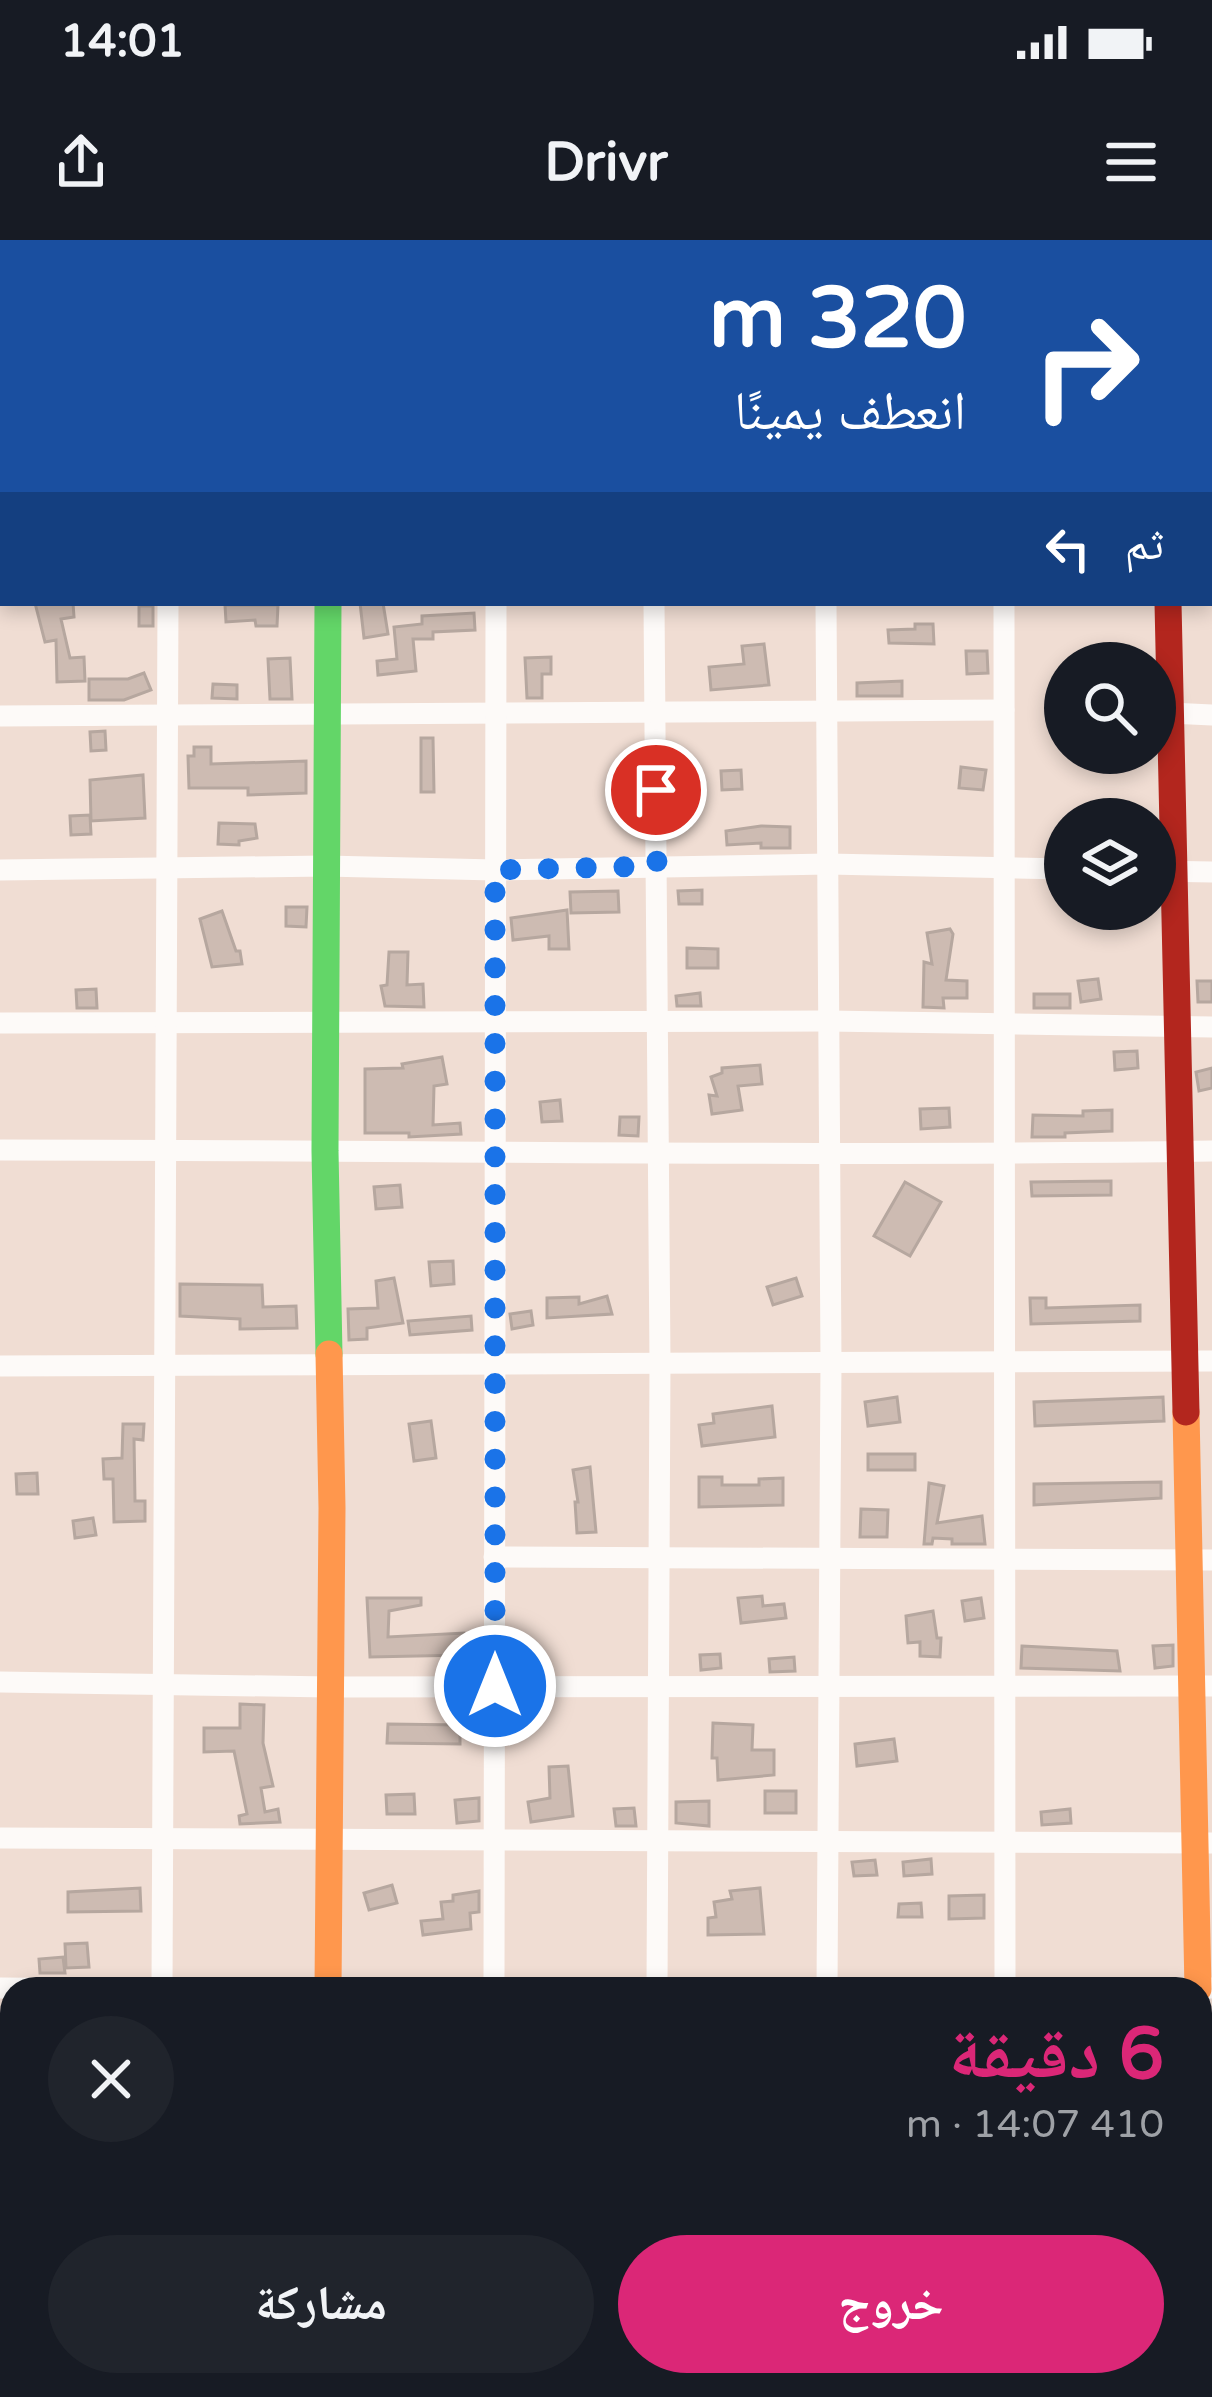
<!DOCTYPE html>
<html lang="ar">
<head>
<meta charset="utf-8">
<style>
	:root { --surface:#171b24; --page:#20242c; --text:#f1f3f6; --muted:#9ea1a6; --accent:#db2777 }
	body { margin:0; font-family:"Varela Round","Noto Naskh Arabic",sans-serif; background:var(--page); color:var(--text); direction:rtl; height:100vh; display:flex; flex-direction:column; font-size:45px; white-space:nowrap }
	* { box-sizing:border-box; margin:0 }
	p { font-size:39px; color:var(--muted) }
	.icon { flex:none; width:66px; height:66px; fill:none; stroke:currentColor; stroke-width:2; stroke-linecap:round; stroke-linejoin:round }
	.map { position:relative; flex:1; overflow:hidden; direction:ltr }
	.panel { position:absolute; left:0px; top:1737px; width:1212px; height:420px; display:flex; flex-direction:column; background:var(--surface); border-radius:36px 36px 0 0; box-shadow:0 6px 18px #0003; direction:rtl }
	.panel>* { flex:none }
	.banner { position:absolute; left:0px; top:0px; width:1212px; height:366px; box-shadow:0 6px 18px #0003; direction:rtl; background:#1a4fa0; color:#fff; overflow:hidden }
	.tools { position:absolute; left:1044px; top:402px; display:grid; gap:24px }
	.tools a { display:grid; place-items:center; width:132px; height:132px; border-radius:50%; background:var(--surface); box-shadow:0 6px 18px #0003; font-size:60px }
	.pin { position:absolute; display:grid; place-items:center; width:102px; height:102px; color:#fff; margin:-51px; border:6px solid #fff; border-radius:50%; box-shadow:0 3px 12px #0007 }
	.me { position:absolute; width:132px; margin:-66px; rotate:0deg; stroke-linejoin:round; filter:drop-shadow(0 0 9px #0008) }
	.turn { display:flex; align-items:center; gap:42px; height:252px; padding:0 48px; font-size:54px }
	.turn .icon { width:156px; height:156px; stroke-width:2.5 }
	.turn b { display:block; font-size:84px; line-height:102px }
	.then { display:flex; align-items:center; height:114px; padding:0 48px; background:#0003; gap:24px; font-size:45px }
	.round { display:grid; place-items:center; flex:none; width:126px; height:126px; border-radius:63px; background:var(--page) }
	.headline { display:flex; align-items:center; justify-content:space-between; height:204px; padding:0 48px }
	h1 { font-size:72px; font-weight:800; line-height:90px; color:var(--accent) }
	.cta { display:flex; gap:24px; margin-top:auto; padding:24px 48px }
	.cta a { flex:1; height:138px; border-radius:72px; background:var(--accent); color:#fff; font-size:48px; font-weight:800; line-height:138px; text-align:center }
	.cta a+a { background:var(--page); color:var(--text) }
	.status { display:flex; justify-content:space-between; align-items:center; height:84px; padding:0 60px; background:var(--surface); direction:ltr }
	.status svg { height:33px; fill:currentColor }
	header { display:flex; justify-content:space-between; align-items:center; height:156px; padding:0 48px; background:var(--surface); font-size:54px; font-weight:800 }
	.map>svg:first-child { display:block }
</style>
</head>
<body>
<div class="status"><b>14:01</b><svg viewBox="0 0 49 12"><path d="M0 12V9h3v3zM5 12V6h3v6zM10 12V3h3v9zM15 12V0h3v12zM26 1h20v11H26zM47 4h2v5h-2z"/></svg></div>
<header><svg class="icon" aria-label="menu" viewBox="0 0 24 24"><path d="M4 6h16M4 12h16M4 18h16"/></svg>Drivr<svg class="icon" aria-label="share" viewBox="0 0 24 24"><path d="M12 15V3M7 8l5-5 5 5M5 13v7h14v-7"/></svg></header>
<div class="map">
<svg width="1212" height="2157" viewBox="0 0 1212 2157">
	<rect width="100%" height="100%" fill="#f0ddd3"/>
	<g fill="#cdbbb2" stroke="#b6a79f" stroke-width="3">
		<path d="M 35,363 L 73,363 L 74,377 L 61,379 L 70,418 L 84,417 L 85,441 L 57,442 L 56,400 L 45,402 Z"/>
		<path d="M 360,363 L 383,363 L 388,394 L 364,398 Z"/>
		<path d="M 225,365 L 278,365 L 277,386 L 256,386 L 255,380 L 226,382 Z"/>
		<rect x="139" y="366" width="14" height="20"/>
		<path d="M 474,373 L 475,390 L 433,392 L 433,399 L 413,399 L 416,431 L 378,435 L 377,421 L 397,419 L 394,387 L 422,384 L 422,376 Z"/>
		<path d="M 915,384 L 933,384 L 934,404 L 889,403 L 888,390 L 915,389 Z"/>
		<path d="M 764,404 L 769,445 L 711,450 L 709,427 L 744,424 L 742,406 Z"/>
		<path d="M 966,411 L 987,411 L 988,433 L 967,434 Z"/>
		<path d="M 551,417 L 551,434 L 542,434 L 542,458 L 527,458 L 525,418 Z"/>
		<path d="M 290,418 L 292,459 L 270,459 L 268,419 Z"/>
		<path d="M 144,433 L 151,450 L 124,460 L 89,460 L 89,439 L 128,439 Z"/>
		<path d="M 902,441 L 902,456 L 857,456 L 857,443 Z"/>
		<path d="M 213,444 L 237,445 L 237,459 L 212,458 Z"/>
		<path d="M 105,491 L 106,510 L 91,511 L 90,492 Z"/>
		<path d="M 421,498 L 433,498 L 434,552 L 421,552 Z"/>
		<path d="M 194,507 L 211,507 L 211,524 L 306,521 L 306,553 L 248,555 L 248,548 L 189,548 L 188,516 L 194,516 Z"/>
		<path d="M 961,527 L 986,530 L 983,550 L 959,548 Z"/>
		<path d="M 699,528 L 700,551 L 679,552 L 679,529 Z"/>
		<path d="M 741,530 L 742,549 L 722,550 L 721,531 Z"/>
		<path d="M 143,535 L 145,578 L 91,581 L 90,540 Z"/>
		<path d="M 90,575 L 91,594 L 71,595 L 70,576 Z"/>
		<path d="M 219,583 L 255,584 L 257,598 L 239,601 L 239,605 L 218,604 Z"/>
		<path d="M 761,586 L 790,587 L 790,608 L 761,608 L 761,603 L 727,605 L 726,591 Z"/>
		<path d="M 702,650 L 702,664 L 679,664 L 678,651 Z"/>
		<path d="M 618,651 L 619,672 L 571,673 L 570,652 Z"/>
		<path d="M 286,667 L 307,667 L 306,687 L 286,686 Z"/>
		<path d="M 567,670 L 569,709 L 549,709 L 549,696 L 513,700 L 511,678 Z"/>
		<path d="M 222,671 L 236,711 L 240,711 L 242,724 L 212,727 L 200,679 Z"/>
		<path d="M 950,689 L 953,694 L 946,740 L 967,741 L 967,758 L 943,758 L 944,768 L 923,767 L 924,722 L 932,724 L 927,693 Z"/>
		<path d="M 687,708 L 718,709 L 718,728 L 687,728 Z"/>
		<path d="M 389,712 L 408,712 L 407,745 L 423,744 L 424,767 L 385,766 L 381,746 L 387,745 Z"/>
		<path d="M 1098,739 L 1101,759 L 1081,762 L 1078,741 Z"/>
		<path d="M 1197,741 L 1212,741 L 1212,762 L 1198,762 Z"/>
		<path d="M 96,749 L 97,768 L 77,768 L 76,750 Z"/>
		<path d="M 700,753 L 701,766 L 677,766 L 676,756 Z"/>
		<rect x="1034" y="754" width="36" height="14"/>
		<path d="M 1137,811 L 1138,828 L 1115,830 L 1114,812 Z"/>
		<path d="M 442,817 L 447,844 L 434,846 L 433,885 L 460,883 L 461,894 L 409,897 L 409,893 L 365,893 L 365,829 L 403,828 L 402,824 Z"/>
		<path d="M 760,825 L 762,844 L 738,846 L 742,870 L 712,874 L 709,855 L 717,856 L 711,837 L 722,833 L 722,828 Z"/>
		<path d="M 1212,828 L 1212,848 L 1199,851 L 1196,832 Z"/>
		<path d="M 560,860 L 562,881 L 542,882 L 540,862 Z"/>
		<path d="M 949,868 L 950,887 L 921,889 L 920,869 Z"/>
		<path d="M 1112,870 L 1112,891 L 1065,893 L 1065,897 L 1032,897 L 1033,875 L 1083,876 L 1083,871 Z"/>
		<path d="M 620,877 L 639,877 L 638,896 L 619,895 Z"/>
		<path d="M 1111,941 L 1111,955 L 1032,956 L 1031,942 Z"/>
		<path d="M 905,942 L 941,962 L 910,1016 L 874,996 Z"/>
		<path d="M 400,945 L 402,967 L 376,969 L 374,947 Z"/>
		<path d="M 453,1021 L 454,1044 L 431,1046 L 429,1022 Z"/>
		<path d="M 394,1038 L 403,1083 L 367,1088 L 367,1099 L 349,1100 L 348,1069 L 378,1068 L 376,1041 Z"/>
		<path d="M 796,1038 L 802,1056 L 773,1065 L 767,1047 Z"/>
		<path d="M 180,1044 L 262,1045 L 263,1067 L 296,1066 L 297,1088 L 240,1089 L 240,1079 L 180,1076 Z"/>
		<path d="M 607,1056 L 612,1074 L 547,1078 L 547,1058 L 579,1057 L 579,1064 Z"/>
		<path d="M 1030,1058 L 1046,1058 L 1046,1068 L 1140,1065 L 1140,1081 L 1031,1084 Z"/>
		<path d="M 531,1071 L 533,1085 L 512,1089 L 510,1074 Z"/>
		<path d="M 471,1076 L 472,1090 L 410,1095 L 408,1081 Z"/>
		<path d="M 897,1157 L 900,1182 L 868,1186 L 865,1162 Z"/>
		<path d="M 1163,1157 L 1164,1181 L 1035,1186 L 1034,1162 Z"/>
		<path d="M 772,1166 L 775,1197 L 702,1206 L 699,1185 L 714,1183 L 713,1174 Z"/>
		<path d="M 431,1181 L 436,1218 L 414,1221 L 409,1184 Z"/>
		<path d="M 123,1184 L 144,1184 L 143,1200 L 134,1199 L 135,1261 L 145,1261 L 145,1281 L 114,1282 L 113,1239 L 104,1239 L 103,1219 L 122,1218 Z"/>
		<rect x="868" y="1214" width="47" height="16"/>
		<path d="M 590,1227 L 596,1292 L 577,1293 L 575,1262 L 578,1262 L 573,1230 Z"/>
		<path d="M 37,1233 L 38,1254 L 17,1254 L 16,1234 Z"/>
		<path d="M 699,1237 L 722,1237 L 722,1245 L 759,1245 L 759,1239 L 783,1238 L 783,1265 L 699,1267 Z"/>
		<path d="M 1161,1242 L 1161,1258 L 1034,1265 L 1034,1244 Z"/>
		<path d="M 929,1243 L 944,1246 L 937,1283 L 982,1276 L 985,1304 L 952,1304 L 952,1299 L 933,1298 L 932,1304 L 924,1304 Z"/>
		<path d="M 861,1269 L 888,1270 L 887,1297 L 860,1297 Z"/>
		<path d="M 93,1278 L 96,1295 L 75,1298 L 73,1281 Z"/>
		<path d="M 762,1356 L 763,1366 L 784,1364 L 786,1378 L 741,1383 L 738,1358 Z"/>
		<path d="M 367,1358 L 421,1358 L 421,1365 L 389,1371 L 388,1397 L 464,1393 L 465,1415 L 370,1417 Z"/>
		<path d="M 981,1358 L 984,1378 L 965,1381 L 962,1361 Z"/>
		<path d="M 933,1371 L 937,1398 L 941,1398 L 940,1417 L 920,1416 L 920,1402 L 908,1403 L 906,1376 Z"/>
		<path d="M 1173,1405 L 1173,1426 L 1155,1428 L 1153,1406 Z"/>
		<path d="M 1022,1406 L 1117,1411 L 1120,1431 L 1021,1428 Z"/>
		<path d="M 720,1414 L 721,1428 L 701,1430 L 700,1415 Z"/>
		<path d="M 794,1417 L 795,1431 L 770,1432 L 769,1419 Z"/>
		<path d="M 509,1462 L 532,1462 L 533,1481 L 509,1482 Z"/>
		<path d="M 240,1464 L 264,1465 L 263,1503 L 273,1546 L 261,1548 L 265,1572 L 278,1569 L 280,1582 L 240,1584 L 239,1576 L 247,1574 L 234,1511 L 204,1512 L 204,1488 L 240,1488 Z"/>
		<path d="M 713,1483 L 753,1485 L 752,1510 L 774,1510 L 774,1535 L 718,1540 L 717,1518 L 712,1518 Z"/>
		<path d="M 388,1484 L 460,1485 L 460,1504 L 387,1503 Z"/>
		<path d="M 894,1499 L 897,1521 L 857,1526 L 855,1504 Z"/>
		<path d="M 568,1526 L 573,1576 L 531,1582 L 528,1562 L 550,1558 L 549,1527 Z"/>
		<rect x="765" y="1551" width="31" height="22"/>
		<path d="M 414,1554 L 415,1574 L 387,1574 L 386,1555 Z"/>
		<path d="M 479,1558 L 479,1581 L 457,1583 L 455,1560 Z"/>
		<path d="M 709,1561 L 709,1586 L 676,1583 L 676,1562 Z"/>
		<path d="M 634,1568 L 636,1586 L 616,1586 L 614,1569 Z"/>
		<path d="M 1070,1569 L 1071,1583 L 1042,1585 L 1041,1572 Z"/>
		<path d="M 931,1619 L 932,1634 L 904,1636 L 903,1622 Z"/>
		<path d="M 875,1620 L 877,1635 L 854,1636 L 852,1622 Z"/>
		<path d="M 392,1645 L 397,1663 L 369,1670 L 364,1653 Z"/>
		<path d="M 140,1648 L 141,1671 L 68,1672 L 68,1652 Z"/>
		<path d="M 760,1648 L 764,1694 L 708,1695 L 708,1678 L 716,1677 L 714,1662 L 732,1659 L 730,1651 Z"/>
		<path d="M 479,1651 L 479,1672 L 470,1673 L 471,1689 L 423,1695 L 421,1681 L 443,1679 L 441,1662 L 453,1661 L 453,1655 Z"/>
		<path d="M 984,1655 L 984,1678 L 949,1679 L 949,1656 Z"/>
		<path d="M 921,1663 L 922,1677 L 898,1677 L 899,1664 Z"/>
		<path d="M 87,1703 L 89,1727 L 66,1728 L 65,1704 Z"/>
		<path d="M 63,1717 L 65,1733 L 40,1733 L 39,1719 Z"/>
	</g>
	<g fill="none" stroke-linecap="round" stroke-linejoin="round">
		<g stroke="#fdfaf8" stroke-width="21">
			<path d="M 653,0 L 653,3"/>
			<path d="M 824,0 L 824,3"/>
			<path d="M 1160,0 L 1160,3"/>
			<path d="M 36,3 L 40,0"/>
			<path d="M 169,3 L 169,0"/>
			<path d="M 497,3 L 497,0"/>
			<path d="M 1004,3 L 1004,0"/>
			<path d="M 0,69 L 3,63"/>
			<path d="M 0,168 L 3,168"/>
			<path d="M 1209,169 L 1212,169"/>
			<path d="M 0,317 L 3,317"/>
			<path d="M 1209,326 L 1212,326"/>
			<path d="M 654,363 L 660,1122 L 657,1749"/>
			<path d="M 826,363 L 831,1122 L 827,1749"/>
			<path d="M 1004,363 L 1005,1749"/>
			<path d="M 1170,473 L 1212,475"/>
			<path d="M 0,476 L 1004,470"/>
			<path d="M 0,630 L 326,626 L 495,630 L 828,624 L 1065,629"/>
			<path d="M 1155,631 L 1212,632"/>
			<path d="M 0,783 L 828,781 L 1212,787"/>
			<path d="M 0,910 C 404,910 808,917 1212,911"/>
			<path d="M 0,1126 L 1212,1121"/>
			<path d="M 494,1317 L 1212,1320"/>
			<path d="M 0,1442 L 329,1447 L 1212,1446"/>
			<path d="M 0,1598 L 1212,1603"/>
			<path d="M 0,1748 L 136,1749"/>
			<path d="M 162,1749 L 168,363"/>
			<path d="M 360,1749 L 1212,1748"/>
			<path d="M 494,1749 L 496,363"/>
			<path d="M 1200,1843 L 1207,2157"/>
			<path d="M 0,1910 L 12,1910"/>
			<path d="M 0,2062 L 12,2062"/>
			<path d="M 828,2145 L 828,2157"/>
			<path d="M 160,2157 L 160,2145"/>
			<path d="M 493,2157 L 493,2145"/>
			<path d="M 654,2157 L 655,2145"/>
			<path d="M 1005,2157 L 1005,2145"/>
		</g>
		<g stroke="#63d668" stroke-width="27">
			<path d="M 335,0 L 335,3"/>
			<path d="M 328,363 L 325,911 L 329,1114"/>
		</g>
		<g stroke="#ff974d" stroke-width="27">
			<path d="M 1186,1172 L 1198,1749"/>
			<path d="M 328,1749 L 332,1268 L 329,1114"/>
			<path d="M 324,2145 L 324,2157"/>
		</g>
		<path stroke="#b3261e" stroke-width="27" d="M 1168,363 L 1186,1172"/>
	</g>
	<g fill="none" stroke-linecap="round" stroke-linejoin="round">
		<path stroke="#1a73e8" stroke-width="21" stroke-dasharray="0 37.8" d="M 495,1446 L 495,630 L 657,626 L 656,550"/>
	</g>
</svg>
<div class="tools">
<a><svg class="icon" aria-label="search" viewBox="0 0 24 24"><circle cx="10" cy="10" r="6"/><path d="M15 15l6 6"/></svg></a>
<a><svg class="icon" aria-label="layers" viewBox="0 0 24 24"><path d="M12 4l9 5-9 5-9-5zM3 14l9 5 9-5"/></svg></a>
</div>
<div class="pin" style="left:656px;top:550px;background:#d93025"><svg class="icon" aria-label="arrive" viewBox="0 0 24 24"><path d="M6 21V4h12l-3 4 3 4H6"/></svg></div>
<svg class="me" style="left:495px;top:1446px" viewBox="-20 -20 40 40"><circle r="17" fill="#1a73e8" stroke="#fff" stroke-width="3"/><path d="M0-11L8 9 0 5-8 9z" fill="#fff"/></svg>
<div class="banner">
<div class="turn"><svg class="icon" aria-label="right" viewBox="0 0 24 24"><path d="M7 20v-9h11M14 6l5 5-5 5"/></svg><div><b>320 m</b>انعطف يمينًا</div></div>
<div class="then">ثم<svg class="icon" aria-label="left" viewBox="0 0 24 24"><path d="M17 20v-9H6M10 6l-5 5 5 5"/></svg></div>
</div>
<section class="panel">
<div class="headline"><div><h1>6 دقيقة</h1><p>410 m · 14:07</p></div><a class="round"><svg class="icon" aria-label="close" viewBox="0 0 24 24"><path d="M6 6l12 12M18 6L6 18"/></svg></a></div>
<div class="cta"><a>خروج</a><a>مشاركة</a></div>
</section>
</div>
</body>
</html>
